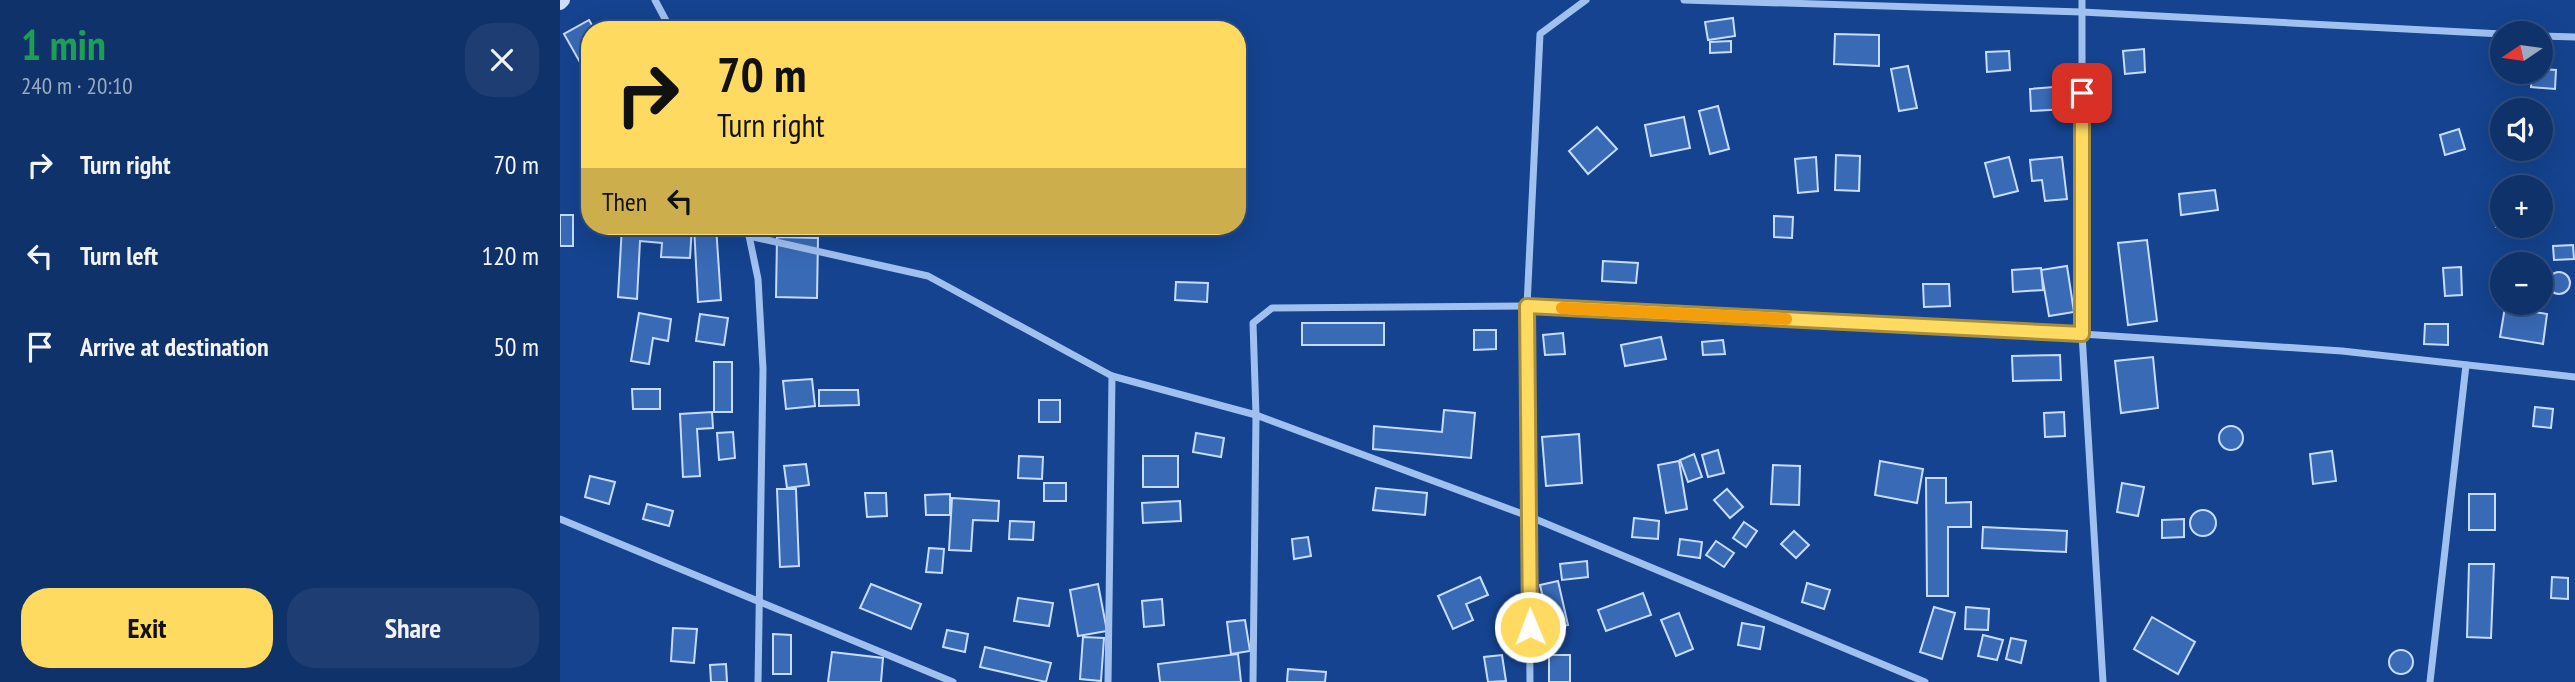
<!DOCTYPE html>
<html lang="en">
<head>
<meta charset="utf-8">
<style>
	:root { --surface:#10326b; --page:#1e3e73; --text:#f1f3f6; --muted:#9caac1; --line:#304d7e; --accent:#ffda60 }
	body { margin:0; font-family:"PT Sans Narrow",sans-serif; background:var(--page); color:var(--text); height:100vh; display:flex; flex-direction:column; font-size:26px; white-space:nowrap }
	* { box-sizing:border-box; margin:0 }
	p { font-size:23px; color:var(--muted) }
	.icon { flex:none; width:38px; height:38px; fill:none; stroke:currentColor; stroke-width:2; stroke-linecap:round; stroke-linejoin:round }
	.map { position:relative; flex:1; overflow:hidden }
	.details { display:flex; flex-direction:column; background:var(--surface); width:560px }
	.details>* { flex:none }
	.banner { position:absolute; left:21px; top:21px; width:665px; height:214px; border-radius:28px; box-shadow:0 7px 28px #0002,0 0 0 2px var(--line); background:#ffda60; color:#111; overflow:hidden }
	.needle { width:46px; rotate:257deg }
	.fabs { position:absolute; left:1930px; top:21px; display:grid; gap:14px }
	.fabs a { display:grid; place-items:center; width:63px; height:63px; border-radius:50%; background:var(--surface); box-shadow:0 7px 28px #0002,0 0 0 2px var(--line); font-size:35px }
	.pin { position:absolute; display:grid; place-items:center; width:60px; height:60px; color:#fff; margin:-30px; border-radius:14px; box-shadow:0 4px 10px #0006 }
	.me { position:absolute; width:77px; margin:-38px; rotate:359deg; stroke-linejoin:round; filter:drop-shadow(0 0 5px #0008) }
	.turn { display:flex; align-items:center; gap:24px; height:147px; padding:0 21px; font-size:32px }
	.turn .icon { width:91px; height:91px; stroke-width:2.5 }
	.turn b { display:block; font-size:49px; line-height:60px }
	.then { display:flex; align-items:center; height:66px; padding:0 21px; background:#0003; gap:14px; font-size:26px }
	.round { display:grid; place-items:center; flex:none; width:74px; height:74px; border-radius:28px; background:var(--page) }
	.summary { display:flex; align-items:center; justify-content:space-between; height:119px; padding:0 21px }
	h1 { font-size:42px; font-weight:800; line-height:52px; color:#1e9e55 }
	.cta { display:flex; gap:14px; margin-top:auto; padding:14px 21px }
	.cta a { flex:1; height:80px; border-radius:28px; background:var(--accent); color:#111; font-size:28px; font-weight:800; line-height:80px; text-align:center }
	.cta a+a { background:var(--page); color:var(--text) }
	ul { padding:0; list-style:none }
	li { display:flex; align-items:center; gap:21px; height:91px; padding:0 21px }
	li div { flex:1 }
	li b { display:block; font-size:26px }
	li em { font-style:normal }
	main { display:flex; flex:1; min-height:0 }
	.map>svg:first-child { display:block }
</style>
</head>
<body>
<main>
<section class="details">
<div class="summary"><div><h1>1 min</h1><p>240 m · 20:10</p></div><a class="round"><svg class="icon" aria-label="close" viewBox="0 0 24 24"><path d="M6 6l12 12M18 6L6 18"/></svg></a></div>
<ul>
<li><svg class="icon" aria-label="right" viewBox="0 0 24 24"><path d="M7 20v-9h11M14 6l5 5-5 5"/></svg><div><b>Turn right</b></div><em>70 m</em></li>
<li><svg class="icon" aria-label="left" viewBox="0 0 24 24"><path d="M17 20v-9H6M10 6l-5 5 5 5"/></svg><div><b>Turn left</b></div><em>120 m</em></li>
<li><svg class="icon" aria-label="arrive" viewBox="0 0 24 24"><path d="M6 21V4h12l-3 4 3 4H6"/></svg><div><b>Arrive at destination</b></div><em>50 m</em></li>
</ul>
<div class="cta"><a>Exit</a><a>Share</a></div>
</section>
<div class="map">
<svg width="2015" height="682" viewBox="0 0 2015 682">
	<rect width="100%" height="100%" fill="#15438f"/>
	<g fill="#396ab6" stroke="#c7dcfc" stroke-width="2">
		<path d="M 1173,18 L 1175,36 L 1148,40 L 1145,22 Z"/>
		<path d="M 29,20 L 35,30 L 30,30 L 30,80 L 4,34 Z"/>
		<path d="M 1275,34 L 1319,35 L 1319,66 L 1274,64 Z"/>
		<path d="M 1171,41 L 1171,52 L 1150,53 L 1150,42 Z"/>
		<path d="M 1584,49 L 1585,72 L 1565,74 L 1563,51 Z"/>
		<path d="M 1449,51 L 1450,70 L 1427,72 L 1426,52 Z"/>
		<path d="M 1348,66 L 1357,108 L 1339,111 L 1331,69 Z"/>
		<path d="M 1981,69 L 1996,70 L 1995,89 L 1971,87 L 1972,72 L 1981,72 Z"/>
		<path d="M 1506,86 L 1507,109 L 1471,111 L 1470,89 Z"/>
		<path d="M 1158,106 L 1169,149 L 1150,154 L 1139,111 Z"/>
		<path d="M 1124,117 L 1130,148 L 1091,156 L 1085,125 Z"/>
		<path d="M 1037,127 L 1057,149 L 1028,174 L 1009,151 Z"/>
		<path d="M 1899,129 L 1905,149 L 1885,155 L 1880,135 Z"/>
		<path d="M 1276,155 L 1300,156 L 1299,191 L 1275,190 Z"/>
		<path d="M 1256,157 L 1258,191 L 1238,193 L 1235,159 Z"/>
		<path d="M 1449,157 L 1458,191 L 1434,197 L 1425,163 Z"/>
		<path d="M 1502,157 L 1507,199 L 1485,201 L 1482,180 L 1472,181 L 1470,160 Z"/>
		<path d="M 1655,190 L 1658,210 L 1621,215 L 1619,194 Z"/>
		<path d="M 1942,194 L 1942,226 L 1961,226 L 1936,227 L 1934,195 Z"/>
		<rect x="0" y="215" width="13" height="31"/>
		<path d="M 1214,216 L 1233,217 L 1232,238 L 1214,237 Z"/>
		<path d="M 62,226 L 132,226 L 130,258 L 101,257 L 102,243 L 80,241 L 77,299 L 58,297 Z"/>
		<path d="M 134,226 L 156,226 L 161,300 L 138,302 Z"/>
		<path d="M 217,237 L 258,238 L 257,298 L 216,297 Z"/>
		<path d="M 1587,240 L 1597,321 L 1568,325 L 1558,243 Z"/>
		<path d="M 2013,245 L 2014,259 L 1994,260 L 1993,246 Z"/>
		<path d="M 1043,261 L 1078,263 L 1076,283 L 1042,281 Z"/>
		<path d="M 1507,266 L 1514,312 L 1489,316 L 1481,270 Z"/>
		<path d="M 1901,267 L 1902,295 L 1885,296 L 1883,268 Z"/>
		<path d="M 1481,268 L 1483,290 L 1453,292 L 1452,270 Z"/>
		<circle cx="1999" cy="283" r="11"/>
		<path d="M 616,282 L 648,283 L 647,302 L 615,300 Z"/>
		<path d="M 1363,284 L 1389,284 L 1390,306 L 1364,307 Z"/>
		<path d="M 1945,307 L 1987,314 L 1983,344 L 1940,337 Z"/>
		<path d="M 79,313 L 111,319 L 108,341 L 93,338 L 89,364 L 71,361 Z"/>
		<path d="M 140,314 L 168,318 L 164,345 L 136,341 Z"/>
		<rect x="742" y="323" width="82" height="22"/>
		<path d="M 1865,324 L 1888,324 L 1888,345 L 1864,344 Z"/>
		<path d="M 914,330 L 936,330 L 936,349 L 914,350 Z"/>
		<path d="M 1003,333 L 1005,354 L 985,355 L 983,335 Z"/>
		<path d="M 1101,337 L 1106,359 L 1065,366 L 1061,345 Z"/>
		<path d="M 1163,340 L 1165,354 L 1143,355 L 1142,342 Z"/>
		<path d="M 1500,355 L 1501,380 L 1453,381 L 1452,356 Z"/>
		<path d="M 1593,357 L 1598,408 L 1561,413 L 1555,361 Z"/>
		<rect x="154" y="362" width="18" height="50"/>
		<path d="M 252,379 L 255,406 L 226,409 L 223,381 Z"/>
		<path d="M 72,389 L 100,389 L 100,409 L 73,409 Z"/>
		<path d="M 259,390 L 298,390 L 299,405 L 259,406 Z"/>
		<rect x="479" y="400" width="21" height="22"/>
		<path d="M 1975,407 L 1993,409 L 1991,428 L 1973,426 Z"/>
		<path d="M 884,410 L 915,413 L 911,458 L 813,449 L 814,426 L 882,432 Z"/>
		<path d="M 152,412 L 153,428 L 137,429 L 140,476 L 123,477 L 120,414 Z"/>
		<path d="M 1504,412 L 1505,436 L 1485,437 L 1484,413 Z"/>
		<circle cx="1671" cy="438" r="12"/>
		<path d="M 173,432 L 175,458 L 159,460 L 157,433 Z"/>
		<path d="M 636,433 L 664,438 L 661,457 L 633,452 Z"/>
		<path d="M 1019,434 L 1022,483 L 986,486 L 982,437 Z"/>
		<path d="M 1158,450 L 1164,473 L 1148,477 L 1142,455 Z"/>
		<path d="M 1772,451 L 1776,481 L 1753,484 L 1750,454 Z"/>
		<path d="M 1134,454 L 1142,477 L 1128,482 L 1120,460 Z"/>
		<path d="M 459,456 L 483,457 L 482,479 L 458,478 Z"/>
		<rect x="583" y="456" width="35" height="31"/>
		<path d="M 1119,461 L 1127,509 L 1106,513 L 1098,465 Z"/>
		<path d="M 1320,461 L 1363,469 L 1357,503 L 1315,495 Z"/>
		<path d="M 246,464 L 249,485 L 227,488 L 224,466 Z"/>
		<path d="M 1213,465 L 1240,466 L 1239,505 L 1211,504 Z"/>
		<path d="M 30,476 L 55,482 L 49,504 L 25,497 Z"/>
		<path d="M 1366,478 L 1386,478 L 1386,503 L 1411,502 L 1411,527 L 1388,527 L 1388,596 L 1367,596 Z"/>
		<rect x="484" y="483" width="22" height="18"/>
		<path d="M 1562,483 L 1584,487 L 1578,516 L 1557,512 Z"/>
		<path d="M 816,488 L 867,493 L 865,515 L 813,510 Z"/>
		<path d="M 217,489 L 236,489 L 239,566 L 220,567 Z"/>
		<path d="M 1167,489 L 1183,507 L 1170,518 L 1154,500 Z"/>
		<path d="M 305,493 L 326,493 L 327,516 L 307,517 Z"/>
		<path d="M 390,494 L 390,515 L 366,515 L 365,495 Z"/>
		<rect x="1909" y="494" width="26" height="36"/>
		<path d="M 392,498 L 439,501 L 438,521 L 413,520 L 411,551 L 389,550 Z"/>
		<path d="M 620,501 L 621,521 L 583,523 L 582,503 Z"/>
		<path d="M 87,504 L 113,511 L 109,526 L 83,519 Z"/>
		<circle cx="1643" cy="523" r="13"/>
		<path d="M 1074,518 L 1099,521 L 1098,539 L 1072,537 Z"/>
		<path d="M 1624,519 L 1624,537 L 1602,538 L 1602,520 Z"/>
		<path d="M 450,521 L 474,522 L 473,540 L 449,539 Z"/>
		<path d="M 1184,522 L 1197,531 L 1186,547 L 1173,538 Z"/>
		<path d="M 1423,527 L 1507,531 L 1506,552 L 1422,548 Z"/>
		<path d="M 1234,531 L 1249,545 L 1236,558 L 1221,544 Z"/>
		<path d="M 748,537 L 751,556 L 734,559 L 732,539 Z"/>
		<path d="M 1120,539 L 1142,542 L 1140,558 L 1118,555 Z"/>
		<path d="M 1156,541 L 1174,553 L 1164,567 L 1146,555 Z"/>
		<path d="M 369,548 L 384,549 L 382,573 L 366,572 Z"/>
		<path d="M 1027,561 L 1028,577 L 1002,580 L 1000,564 Z"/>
		<path d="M 1909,564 L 1934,564 L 1931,638 L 1907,637 Z"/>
		<path d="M 920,577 L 928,595 L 906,604 L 913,620 L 893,629 L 878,596 Z"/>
		<path d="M 1992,577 L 2008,578 L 2008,599 L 1991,598 Z"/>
		<path d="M 998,581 L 1008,625 L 990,629 L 980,585 Z"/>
		<path d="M 1247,583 L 1270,590 L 1264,609 L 1242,602 Z"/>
		<path d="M 311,584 L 361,604 L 351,629 L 300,608 Z"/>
		<path d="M 538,584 L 547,631 L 518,636 L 510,590 Z"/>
		<path d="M 1083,593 L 1091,615 L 1046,631 L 1038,610 Z"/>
		<path d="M 458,598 L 493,603 L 489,626 L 454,621 Z"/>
		<path d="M 602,599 L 604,625 L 584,627 L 582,601 Z"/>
		<path d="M 1374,607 L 1395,613 L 1382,659 L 1360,652 Z"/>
		<path d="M 1406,607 L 1429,609 L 1428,630 L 1405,629 Z"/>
		<path d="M 1119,613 L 1133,649 L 1116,656 L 1101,620 Z"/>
		<path d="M 1592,617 L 1635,642 L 1618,674 L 1574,649 Z"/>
		<path d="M 685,620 L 690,651 L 671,654 L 667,622 Z"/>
		<path d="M 1182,623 L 1204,627 L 1200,649 L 1178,645 Z"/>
		<path d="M 113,628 L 137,629 L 134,663 L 111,661 Z"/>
		<path d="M 387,630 L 408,634 L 405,652 L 383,647 Z"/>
		<path d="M 213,634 L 231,635 L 231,674 L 213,674 Z"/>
		<path d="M 1423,635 L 1443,640 L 1437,660 L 1418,656 Z"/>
		<path d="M 523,637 L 544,638 L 541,681 L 520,679 Z"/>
		<path d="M 1451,638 L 1466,641 L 1461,663 L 1446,659 Z"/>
		<path d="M 425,647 L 491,663 L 486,682 L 420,667 Z"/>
		<circle cx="1841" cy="662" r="12"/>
		<path d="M 272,652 L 323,658 L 321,682 L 268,682 Z"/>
		<path d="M 678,654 L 681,682 L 600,682 L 598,664 Z"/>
		<path d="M 942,655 L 946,681 L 928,682 L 924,657 Z"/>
		<rect x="989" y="655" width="21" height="27"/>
		<path d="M 166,664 L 167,682 L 151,682 L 150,665 Z"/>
		<path d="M 728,669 L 766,672 L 765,682 L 727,682 Z"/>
	</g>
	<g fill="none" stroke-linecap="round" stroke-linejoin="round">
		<g stroke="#a0c0f0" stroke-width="7">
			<path d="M 95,0 L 111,30"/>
			<path d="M 1124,0 L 1522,12 L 1942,34"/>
			<path d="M 1522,0 L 1522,334 L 1543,682"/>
			<path d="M 1981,36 L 2015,37"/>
			<path d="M 187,226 L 198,279 L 203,369 L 198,682"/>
			<path d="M 189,236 L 368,276 L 552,376 L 696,415 L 693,323 L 712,308 L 967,306 L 1522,334 L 1782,351 L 2015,377"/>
			<path d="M 0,519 L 393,682"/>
			<path d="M 548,682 L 552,376"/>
			<path d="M 693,682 L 696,415 L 968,516 L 1365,682"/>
			<path d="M 970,682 L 967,306 L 980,34 L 1026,0"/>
			<path d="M 1870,682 L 1906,365"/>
		</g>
		<path stroke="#cedffb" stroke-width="14" d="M 0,3 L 3,0"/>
	</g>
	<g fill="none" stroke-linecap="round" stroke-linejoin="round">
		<g stroke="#a68e3e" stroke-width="18">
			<path id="route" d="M 970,627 L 967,306 L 1522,334 L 1522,93"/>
		</g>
		<use href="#route" stroke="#ffda60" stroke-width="12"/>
		<path stroke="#f59e0b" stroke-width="12" d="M 1002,308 L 1226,319"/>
	</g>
</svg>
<div class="fabs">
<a><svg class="needle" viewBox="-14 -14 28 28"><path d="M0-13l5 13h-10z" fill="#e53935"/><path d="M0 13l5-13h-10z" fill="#9caac1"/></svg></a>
<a><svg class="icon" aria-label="sound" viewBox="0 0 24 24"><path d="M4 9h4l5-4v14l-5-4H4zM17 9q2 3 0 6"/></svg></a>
<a>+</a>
<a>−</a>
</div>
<div class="pin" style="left:1522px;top:93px;background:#d93025"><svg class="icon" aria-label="arrive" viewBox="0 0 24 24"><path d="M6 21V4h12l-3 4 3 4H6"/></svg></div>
<svg class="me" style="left:970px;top:627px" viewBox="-20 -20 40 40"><circle r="17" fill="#ffda60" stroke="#fff" stroke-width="3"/><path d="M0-11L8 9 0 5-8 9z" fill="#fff"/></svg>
<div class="banner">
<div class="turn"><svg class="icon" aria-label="right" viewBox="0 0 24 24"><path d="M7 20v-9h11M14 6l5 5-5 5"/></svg><div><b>70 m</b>Turn right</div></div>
<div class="then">Then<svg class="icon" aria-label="left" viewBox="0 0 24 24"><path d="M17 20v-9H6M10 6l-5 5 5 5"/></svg></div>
</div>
</div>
</main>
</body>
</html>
